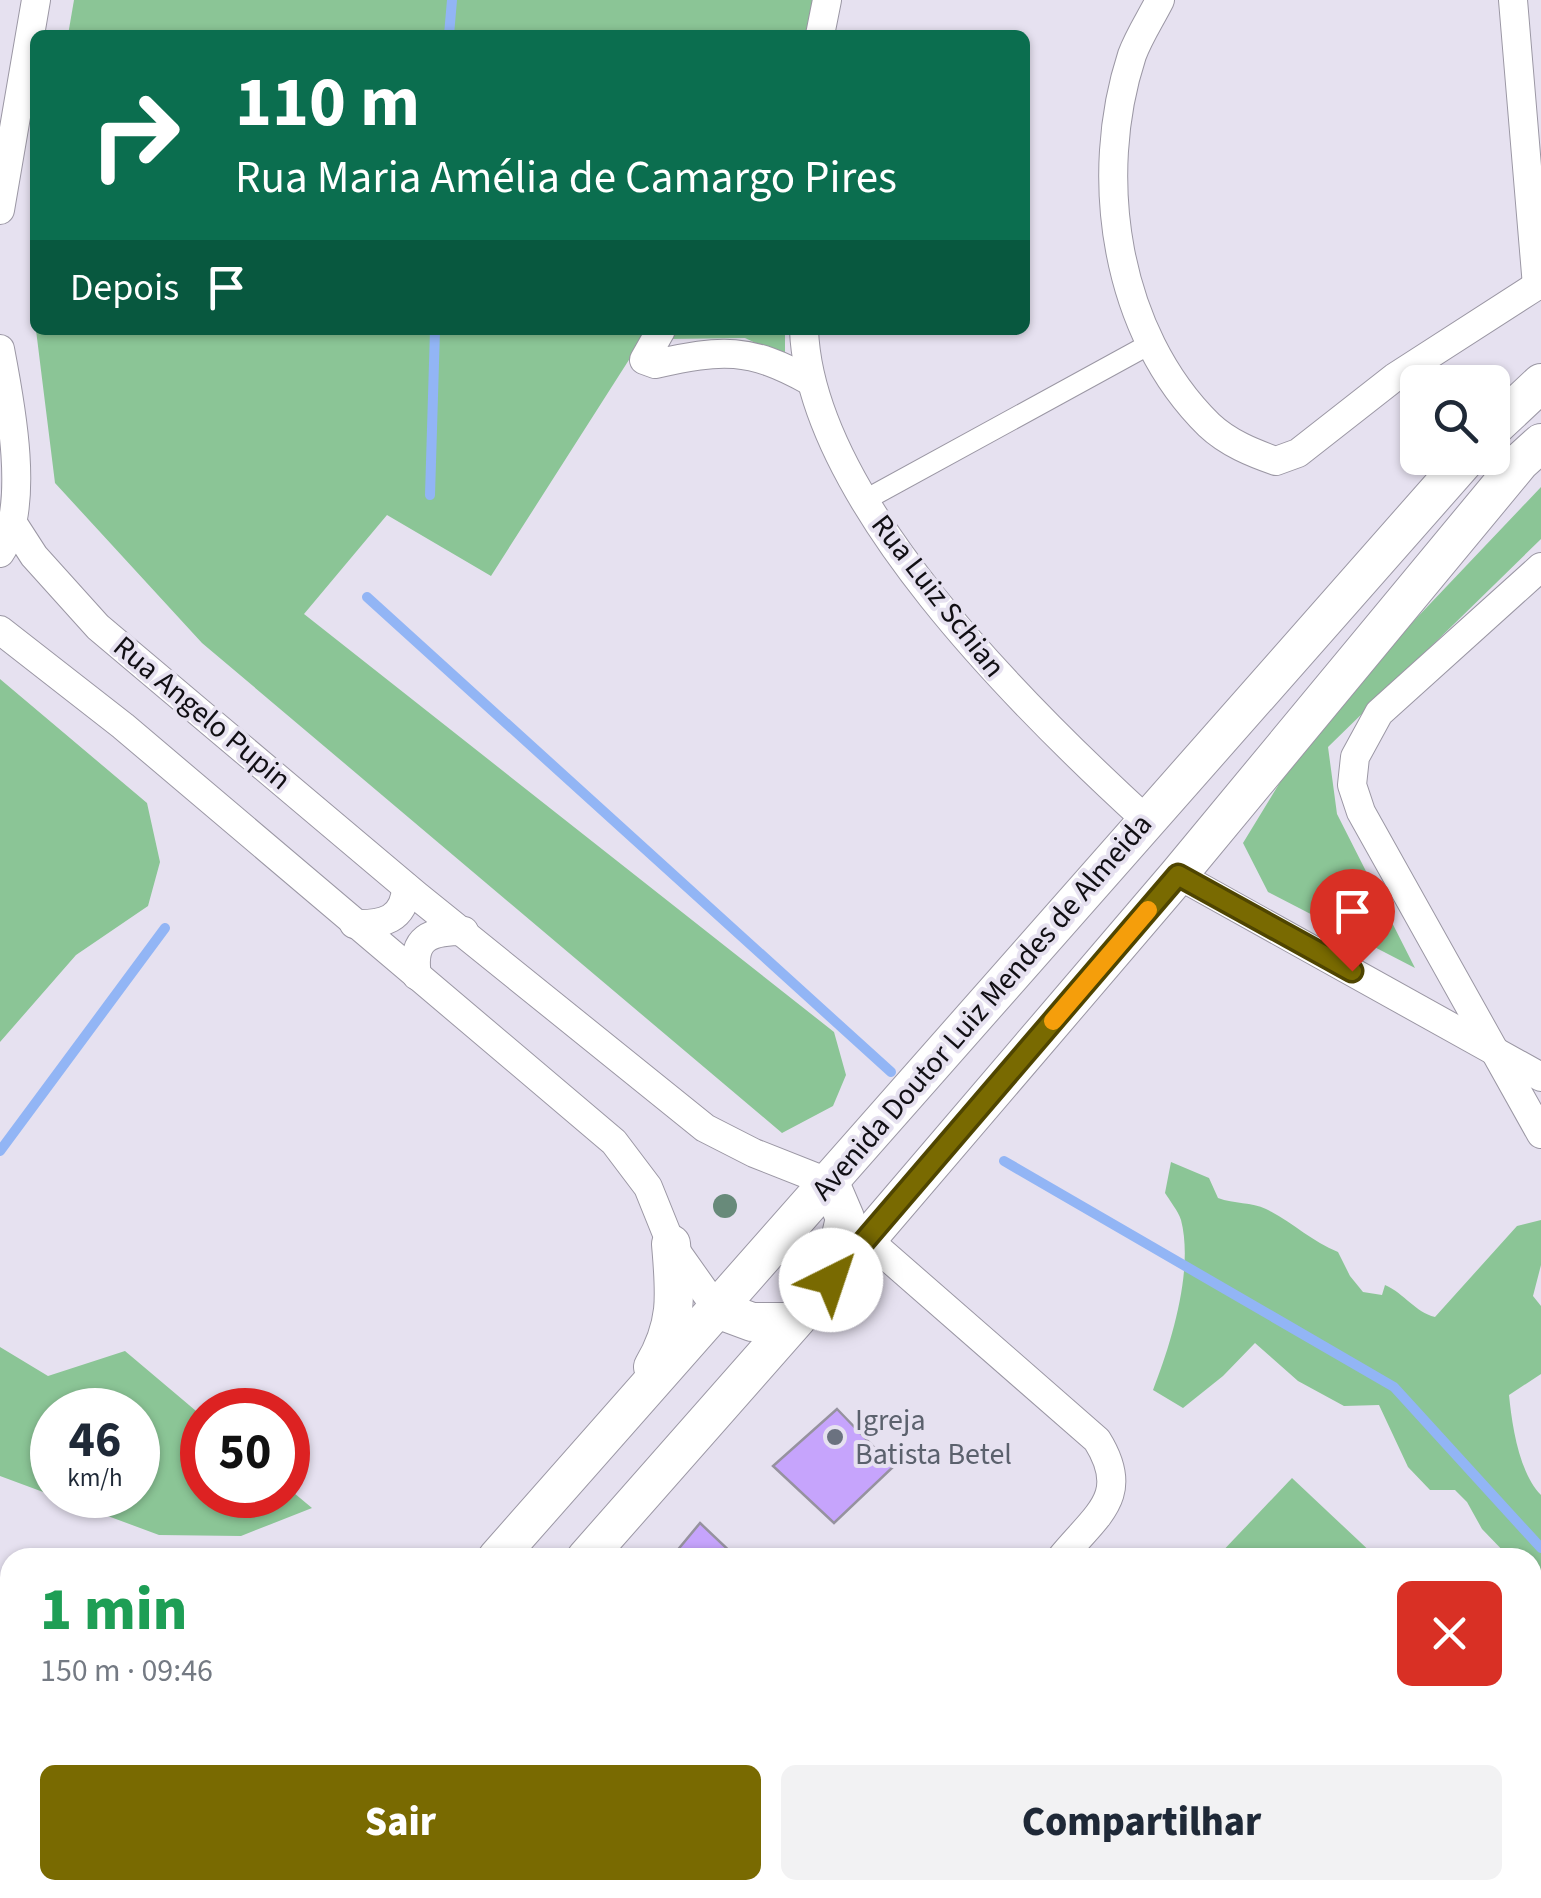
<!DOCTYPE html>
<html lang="pt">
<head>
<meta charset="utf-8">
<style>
	:root { --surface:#fff; --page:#f2f2f3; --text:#1f2937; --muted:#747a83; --accent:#796a01 }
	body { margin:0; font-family:"Source Sans 3",sans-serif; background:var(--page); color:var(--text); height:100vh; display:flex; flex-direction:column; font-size:38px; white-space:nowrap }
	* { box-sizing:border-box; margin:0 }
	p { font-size:32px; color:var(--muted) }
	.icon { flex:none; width:55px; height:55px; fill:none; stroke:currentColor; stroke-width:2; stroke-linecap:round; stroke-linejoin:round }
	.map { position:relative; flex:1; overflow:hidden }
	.details { position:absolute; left:0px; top:1548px; width:1542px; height:352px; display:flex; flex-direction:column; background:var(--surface); border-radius:30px 30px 0 0; box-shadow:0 2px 8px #0004 }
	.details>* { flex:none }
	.hud { position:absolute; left:30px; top:30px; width:1000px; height:305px; border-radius:15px; box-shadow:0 2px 8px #0004; background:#0b6e4f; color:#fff; overflow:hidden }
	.fabs { position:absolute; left:1400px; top:365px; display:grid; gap:20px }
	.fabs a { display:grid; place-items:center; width:110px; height:110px; border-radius:15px; background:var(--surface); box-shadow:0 2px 8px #0004; font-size:50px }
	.speed { position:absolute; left:30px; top:1388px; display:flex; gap:20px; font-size:50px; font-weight:700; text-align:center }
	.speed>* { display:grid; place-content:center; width:130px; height:130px; border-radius:50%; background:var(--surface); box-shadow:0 2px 8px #0004; line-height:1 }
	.speed small { font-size:25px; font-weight:400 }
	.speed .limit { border:15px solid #d22; background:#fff; color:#111 }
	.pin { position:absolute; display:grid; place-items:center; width:85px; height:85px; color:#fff; margin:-102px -42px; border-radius:50% 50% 50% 0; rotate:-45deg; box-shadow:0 0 10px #0007 }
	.pin .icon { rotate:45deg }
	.me { position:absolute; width:110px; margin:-55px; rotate:41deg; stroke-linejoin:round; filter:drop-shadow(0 0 8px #0008) }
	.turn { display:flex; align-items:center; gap:35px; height:210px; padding:0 40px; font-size:45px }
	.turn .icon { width:130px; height:130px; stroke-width:2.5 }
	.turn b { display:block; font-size:70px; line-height:85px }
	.then { display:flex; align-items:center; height:95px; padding:0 40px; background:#0003; gap:20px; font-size:38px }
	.round { display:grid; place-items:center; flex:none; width:105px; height:105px; border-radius:15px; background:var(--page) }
	.overview { display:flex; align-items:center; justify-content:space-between; height:170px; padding:0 40px }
	h1 { font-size:60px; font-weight:800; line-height:75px; color:#1e9e55 }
	.primary-button { display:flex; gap:20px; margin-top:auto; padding:20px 40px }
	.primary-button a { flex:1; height:115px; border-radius:15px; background:var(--accent); color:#fff; font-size:40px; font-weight:800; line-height:115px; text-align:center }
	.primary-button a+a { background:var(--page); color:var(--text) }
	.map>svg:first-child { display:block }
</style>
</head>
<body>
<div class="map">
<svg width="1541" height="1898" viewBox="0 0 1541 1898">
	<rect width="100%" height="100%" fill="#e6e1f0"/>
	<g fill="#8bc596" fill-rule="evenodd">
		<path d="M 74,0 L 816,0 L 807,35 L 68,35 Z"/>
		<path d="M 36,330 L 648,330 L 491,576 L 387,515 L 304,614 L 834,1032 L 846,1075 L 833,1106 L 782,1133 L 202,643 L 55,483 Z"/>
		<path d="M 673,330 L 785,330 L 785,357 L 745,338 L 667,339 Z"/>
		<path d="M 1541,487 L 1541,539 L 1328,747 L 1337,814 L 1415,968 L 1268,892 L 1243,843 L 1315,725 Z"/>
		<path d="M 0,679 L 147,803 L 160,862 L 148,906 L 76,955 L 0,1042 Z"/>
		<path d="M 1171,1162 L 1209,1178 L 1218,1198 C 1234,1204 1252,1202 1266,1209 C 1292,1222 1311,1241 1338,1252 L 1350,1276 L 1363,1292 L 1382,1295 L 1385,1285 C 1405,1294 1415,1312 1435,1317 L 1517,1226 L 1541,1220 L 1541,1265 L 1533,1296 L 1541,1306 L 1541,1374 L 1509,1395 C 1512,1425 1519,1473 1541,1495 L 1541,1627 L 1533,1610 L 1532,1558 L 1509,1557 L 1482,1529 L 1467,1502 L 1455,1490 L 1430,1490 L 1408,1467 L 1379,1405 L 1344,1406 L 1298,1381 L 1255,1343 L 1223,1376 L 1183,1408 L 1153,1390 C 1171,1344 1194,1270 1181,1220 C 1178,1211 1170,1201 1165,1193 Z"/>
		<path d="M 0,1347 L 48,1376 L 125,1351 L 202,1416 L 202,1495 L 288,1495 L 288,1488 L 312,1508 L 241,1536 L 159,1535 L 0,1476 ZM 52,1410 L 138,1410 L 138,1495 L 52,1495 Z"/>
		<path d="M 1292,1478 L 1376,1557 L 1217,1557 Z"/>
		<path d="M 1533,1707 L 1541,1715 L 1541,1887 L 1531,1898 L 1321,1898 L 1313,1890 L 1532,1890 Z"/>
	</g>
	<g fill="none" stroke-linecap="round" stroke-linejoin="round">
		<g stroke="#92b5f5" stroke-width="10">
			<path d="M 449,35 L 452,0"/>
			<path d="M 430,495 L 435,330"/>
			<path d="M 367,597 L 891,1072"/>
			<path d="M 0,1151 L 165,928"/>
			<path d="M 1004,1161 L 1394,1387 L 1541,1548"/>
		</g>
	</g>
	<g fill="#c6a4fc" stroke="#96929f" stroke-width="2.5">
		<path d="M 837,1409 L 893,1467 L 834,1523 L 773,1466 Z"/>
		<path d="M 700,1523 L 737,1558 L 671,1558 Z"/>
	</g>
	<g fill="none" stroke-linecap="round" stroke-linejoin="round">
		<g stroke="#9b97a4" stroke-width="22">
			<path id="pedestrian" d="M 865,500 L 1150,344"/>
		</g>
		<g stroke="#9b97a4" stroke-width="30">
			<g id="minor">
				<path d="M 1160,0 C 1151,18 1139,36 1132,55 C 1092,177 1115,333 1209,425 C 1228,443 1253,453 1276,461 L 1298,453 L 1395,377 L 1541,283"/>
				<path d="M 1513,0 L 1537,286"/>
				<path d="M 820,35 L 827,0"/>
				<path d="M 0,210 L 36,0"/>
				<path d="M 661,330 L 644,360 L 655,364 C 722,349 749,347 810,381"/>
				<path d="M 804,330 C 811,500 1025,709 1145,819"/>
				<path d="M 0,349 C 10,401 31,508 0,553"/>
				<path d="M 14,525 L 34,556 L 98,627 L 416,895 L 705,1128 L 754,1153 L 830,1183"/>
				<path d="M 1541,567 L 1379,713 L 1355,757 L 1352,785 L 1361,812 L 1541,1134"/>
				<path d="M 0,630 L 123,726 L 614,1142 L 648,1187 L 671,1244 L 717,1309"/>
				<path d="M 1178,875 L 1541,1077"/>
				<path d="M 354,924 C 382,925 405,920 406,887"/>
				<path d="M 417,976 C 411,937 430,931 464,931"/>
				<path d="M 867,1239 L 1097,1440 C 1132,1496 1097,1514 1061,1558"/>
				<path d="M 1023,1890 L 1030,1898"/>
				<path d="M 766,1898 L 773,1890"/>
			</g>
		</g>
		<g stroke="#9b97a4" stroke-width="40">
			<g id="secondary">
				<path d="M 1492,429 L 1541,383"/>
				<path d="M 830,1183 L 845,1218 L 832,1275"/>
				<path d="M 717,1309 L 752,1322 L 793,1322"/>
				<path d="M 653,1367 C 679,1323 675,1293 671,1244"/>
				<path d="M 497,1558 L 1467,458"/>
				<path d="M 586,1558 L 867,1239 L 1178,875 L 1520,462 L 1541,443"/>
				<path d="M 197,1898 L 205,1890"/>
				<path d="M 288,1898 L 295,1890"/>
			</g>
		</g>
		<use href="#pedestrian" stroke="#fff" stroke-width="20"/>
		<use href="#minor" stroke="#fff" stroke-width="28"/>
		<use href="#secondary" stroke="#fff" stroke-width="38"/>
	</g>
	<circle fill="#688a7a" cx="725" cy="1206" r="12"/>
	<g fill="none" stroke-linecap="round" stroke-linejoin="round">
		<g stroke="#4f4501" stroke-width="25">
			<path id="route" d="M 831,1280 L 1178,875 L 1352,971"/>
		</g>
		<use href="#route" stroke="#796a01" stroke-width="18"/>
		<path stroke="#f59e0b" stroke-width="18" d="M 1053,1021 L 1148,910"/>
	</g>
	<circle fill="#6b7280" stroke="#e6e1f0" stroke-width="4" cx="835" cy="1437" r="10"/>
	<g text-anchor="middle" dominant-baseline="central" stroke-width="8" stroke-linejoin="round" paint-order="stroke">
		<g font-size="30" fill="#110f14" stroke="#e6e1f0">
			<text transform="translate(938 596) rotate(52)">Rua Luiz Schian</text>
			<text transform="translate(202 713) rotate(40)">Rua Angelo Pupin</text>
			<text transform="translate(982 1007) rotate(-49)">Avenida Doutor Luiz Mendes de Almeida</text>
		</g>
		<g font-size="30" fill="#5b616d" stroke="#e6e1f0" text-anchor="start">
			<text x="855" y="1420">Igreja<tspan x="855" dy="34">Batista Betel</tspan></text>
		</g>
	</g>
</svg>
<div class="fabs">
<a><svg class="icon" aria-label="search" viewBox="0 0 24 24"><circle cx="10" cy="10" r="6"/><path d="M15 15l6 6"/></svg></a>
</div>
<div class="speed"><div>46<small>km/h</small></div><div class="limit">50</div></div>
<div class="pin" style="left:1352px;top:971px;background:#d93025"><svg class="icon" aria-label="arrive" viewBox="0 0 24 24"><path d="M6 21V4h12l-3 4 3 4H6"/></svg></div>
<svg class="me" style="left:831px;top:1280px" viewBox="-20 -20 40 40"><circle r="19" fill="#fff"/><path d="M0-13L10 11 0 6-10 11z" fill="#796a01"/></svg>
<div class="hud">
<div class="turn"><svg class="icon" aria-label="right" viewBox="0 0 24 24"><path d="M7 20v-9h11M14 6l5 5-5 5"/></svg><div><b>110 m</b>Rua Maria Amélia de Camargo Pires</div></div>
<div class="then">Depois<svg class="icon" aria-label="arrive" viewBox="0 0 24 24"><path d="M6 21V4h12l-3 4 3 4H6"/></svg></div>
</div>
<section class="details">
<div class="overview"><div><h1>1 min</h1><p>150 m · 09:46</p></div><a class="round" style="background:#d93025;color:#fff"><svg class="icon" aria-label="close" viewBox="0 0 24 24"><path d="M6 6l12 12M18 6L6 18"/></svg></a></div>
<div class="primary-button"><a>Sair</a><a>Compartilhar</a></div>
</section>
</div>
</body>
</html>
